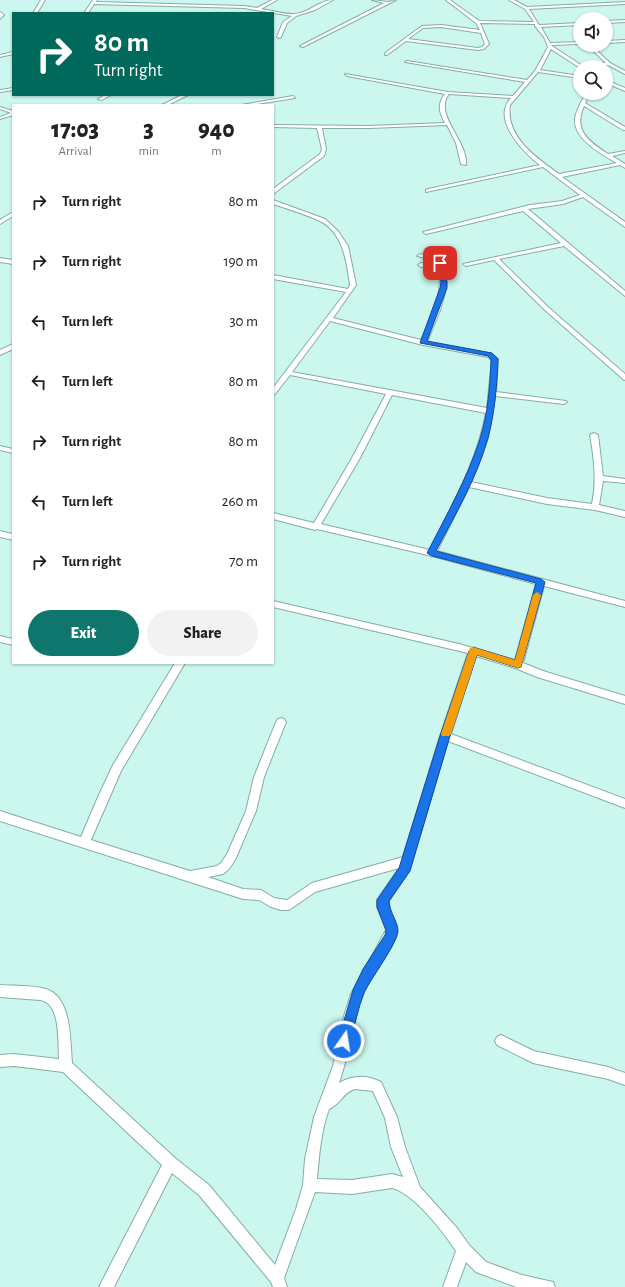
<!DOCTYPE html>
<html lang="en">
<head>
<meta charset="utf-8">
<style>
	:root { --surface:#fff; --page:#f2f2f2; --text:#222; --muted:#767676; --accent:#0f766e }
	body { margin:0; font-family:"Alegreya Sans",sans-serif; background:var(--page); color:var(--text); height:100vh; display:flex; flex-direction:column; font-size:15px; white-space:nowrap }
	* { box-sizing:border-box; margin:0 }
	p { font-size:13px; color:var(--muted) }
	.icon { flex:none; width:22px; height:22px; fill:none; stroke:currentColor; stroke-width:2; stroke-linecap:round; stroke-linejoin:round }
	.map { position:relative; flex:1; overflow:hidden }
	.side { position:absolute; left:12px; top:104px; width:262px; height:560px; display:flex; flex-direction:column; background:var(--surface); border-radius:0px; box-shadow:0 1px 3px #0004 }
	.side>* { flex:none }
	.hud { position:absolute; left:12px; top:12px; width:262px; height:84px; border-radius:0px; box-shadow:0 1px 3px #0004; background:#00695c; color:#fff; overflow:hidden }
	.fabs { position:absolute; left:573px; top:12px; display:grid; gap:8px }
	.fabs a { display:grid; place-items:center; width:40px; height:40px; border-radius:50%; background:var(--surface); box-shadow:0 1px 3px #0004; font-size:20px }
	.pin { position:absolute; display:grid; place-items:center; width:34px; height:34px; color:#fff; margin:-17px; border-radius:8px; box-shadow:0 2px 6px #0006 }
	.me { position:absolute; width:44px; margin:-22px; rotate:13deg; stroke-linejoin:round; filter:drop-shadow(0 0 3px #0008) }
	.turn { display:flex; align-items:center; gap:14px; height:84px; padding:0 16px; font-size:18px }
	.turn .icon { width:52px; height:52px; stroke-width:2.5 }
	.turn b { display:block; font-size:28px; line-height:34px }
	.eta { display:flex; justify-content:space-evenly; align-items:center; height:68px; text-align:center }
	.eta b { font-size:24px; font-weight:800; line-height:28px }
	.action { display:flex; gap:8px; margin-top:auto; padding:8px 16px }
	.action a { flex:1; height:46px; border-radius:24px; background:var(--accent); color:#fff; font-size:16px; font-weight:800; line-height:46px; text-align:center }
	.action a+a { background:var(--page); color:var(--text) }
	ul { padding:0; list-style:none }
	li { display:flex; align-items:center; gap:12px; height:60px; padding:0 16px }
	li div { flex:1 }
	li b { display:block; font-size:15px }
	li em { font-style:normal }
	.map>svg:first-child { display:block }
</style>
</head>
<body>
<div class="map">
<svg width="625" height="1287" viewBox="0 0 625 1287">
	<rect width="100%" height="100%" fill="#cbf7ee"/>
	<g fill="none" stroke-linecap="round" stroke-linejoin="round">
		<g stroke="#84ada6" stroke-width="2">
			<g id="street">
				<path d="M 41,0 L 45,0 L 37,13 L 33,13 Z"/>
				<path d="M 93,0 L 97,0 L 96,2 L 244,6 L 257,8 L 272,0 L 277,0 L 261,9 C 271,10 285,15 295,14 C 308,13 320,0 333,0 L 315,10 L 296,16 L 287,23 L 281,37 L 279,38 L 277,37 L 283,22 L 292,16 L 244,8 L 94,4 L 88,13 L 84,13 Z"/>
				<path d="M 372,0 L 388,2 L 396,0 L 303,47 L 300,46 L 384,3 Z"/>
				<path d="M 446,0 L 450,0 L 479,21 L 534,22 L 525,9 L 509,0 L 514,0 L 527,7 L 625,2 L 625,4 L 529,9 L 539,25 L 580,23 L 580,25 L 541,27 L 550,43 L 580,42 L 580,44 L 551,45 L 552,46 L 581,65 L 606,63 L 587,45 L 591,45 L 610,63 L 625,71 L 625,74 L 608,65 L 580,68 L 551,49 L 540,70 L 580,76 L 580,78 L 538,72 L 510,105 C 505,137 537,158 559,174 L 617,163 C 603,155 573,139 575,119 C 576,110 582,101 586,93 L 590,93 L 585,103 L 625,127 L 625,130 L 623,130 L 584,106 C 573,130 588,141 608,154 L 625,151 L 625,153 L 612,156 L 625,164 L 625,168 L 620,165 L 562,177 L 625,222 L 625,227 L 583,197 L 563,204 L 528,209 L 625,291 L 625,296 L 564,246 L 499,259 L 549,308 L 625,374 L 625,380 L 623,379 L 545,310 L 494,260 L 466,266 L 463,264 L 561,243 L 523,211 L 426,234 L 423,232 L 530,205 L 562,201 L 580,195 L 543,167 L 426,192 L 426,190 L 428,189 L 540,165 C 526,155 498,126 506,106 C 507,103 509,100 511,98 L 449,94 C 433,115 468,140 466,165 L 461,164 L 456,143 L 447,125 L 369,128 L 322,128 L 326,149 L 324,156 L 273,194 L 273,189 L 320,154 L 322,149 L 317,128 L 273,127 L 273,125 L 369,126 L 445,123 C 439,112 437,104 445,94 L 347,76 L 345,74 L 448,92 L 513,96 L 525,82 L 405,62 L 407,61 L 527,80 L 535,71 L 548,47 L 544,37 L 535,26 L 535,24 L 480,23 L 489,44 L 484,49 L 478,50 L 406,41 L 387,55 L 385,55 L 385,53 L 422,26 L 441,25 L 480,30 L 476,23 ZM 441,27 L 481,33 L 485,44 L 482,47 L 478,48 L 408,39 L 423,28 Z"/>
				<path d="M 0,12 L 4,15 L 0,19 Z"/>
				<path d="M 625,20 L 625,22 L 606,23 L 606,21 Z"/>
				<path d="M 625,40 L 625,42 L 606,43 L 606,41 Z"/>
				<path d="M 13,52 L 13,54 L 0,57 L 0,55 Z"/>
				<path d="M 606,80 L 625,88 L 625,91 L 606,83 Z"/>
				<path d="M 13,88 L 13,90 L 0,92 L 0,90 Z"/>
				<path d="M 105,95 L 111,95 L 102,100 L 98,99 Z"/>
				<path d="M 182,95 L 188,95 L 168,105 L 162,105 Z"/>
				<path d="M 293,96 L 295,98 L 251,105 L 241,105 Z"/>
				<path d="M 0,107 L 13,111 L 13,115 L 0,119 L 0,117 L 11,113 L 0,109 Z"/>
				<path d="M 273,200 L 325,219 L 338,231 L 348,246 L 356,285 L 333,318 L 421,340 C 430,318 445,293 438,268 L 421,267 L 418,265 L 421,263 L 436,264 L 435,260 L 417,256 L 420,254 L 439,258 C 455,286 438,314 427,342 L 492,354 L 498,359 L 496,392 L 566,401 L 567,402 L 564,404 L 495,396 L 488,438 L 471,482 L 547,498 L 592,504 C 597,481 594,458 590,435 L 594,433 L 598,435 L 603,476 L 625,479 L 625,483 L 603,481 L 599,505 L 625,511 L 625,517 L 595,510 L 547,504 L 469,487 L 437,551 L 625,601 L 625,607 L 544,586 L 523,663 L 543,671 L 625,696 L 625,704 L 537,677 L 515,668 L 476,656 L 451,734 L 625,799 L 625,808 L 448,741 L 409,871 L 389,901 C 389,915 399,924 396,937 C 387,958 371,975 362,996 C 351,1024 349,1055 339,1083 C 353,1075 367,1075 381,1082 L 397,1117 L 405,1147 L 420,1187 L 457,1228 L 469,1245 L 486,1262 L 522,1275 L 553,1282 L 555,1287 L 516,1287 L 476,1272 L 466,1262 L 457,1287 L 443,1287 L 456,1251 C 444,1233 414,1193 392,1188 L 352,1194 L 315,1192 L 284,1278 L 287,1287 L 273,1287 L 271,1282 L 199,1195 L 172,1173 L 114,1287 L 99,1287 L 162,1165 L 63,1072 L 14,1066 L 0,1067 L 0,1055 L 14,1054 L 59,1059 C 58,1042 61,1003 40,1000 L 0,997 L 0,985 C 15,986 32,985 46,989 C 72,997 70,1041 72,1063 L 175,1158 L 209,1185 L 275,1265 L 296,1209 L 303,1185 L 305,1159 L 314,1117 L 333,1066 L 344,1016 L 351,994 L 386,930 L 377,907 L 377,900 L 399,868 L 315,892 L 289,910 L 281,910 L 271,907 L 259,900 L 243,899 L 0,821 L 0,811 L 81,837 L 98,797 L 113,765 L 175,663 L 185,663 L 121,771 L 91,840 L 190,871 L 217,866 L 221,863 L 227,854 L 246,811 L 254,777 L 276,722 L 278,719 L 281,718 L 284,719 L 286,722 L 264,777 L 256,811 L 235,860 L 229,869 L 223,874 L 208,877 L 243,889 L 261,890 L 274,898 L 287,900 L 312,883 L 403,857 L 440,736 L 468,653 L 273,607 L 273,601 L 459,644 L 515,660 L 536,584 L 432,556 L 317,529 L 315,530 L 273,519 L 273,513 L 314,523 L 352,458 L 386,394 L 290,375 L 275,394 L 273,395 L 273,388 L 346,292 L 273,279 L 273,275 L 348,289 L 350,285 C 347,263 343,232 320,221 C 305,214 288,209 273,204 ZM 330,321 L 423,345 L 488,357 L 492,360 L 487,408 L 292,372 ZM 392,395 L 486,413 C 477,462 452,505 430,550 L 321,524 L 360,458 ZM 355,1089 L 373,1091 L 385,1118 L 391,1147 L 403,1177 L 392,1174 L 352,1180 L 317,1179 C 319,1156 321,1131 329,1109 C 340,1105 343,1092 355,1089 Z"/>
				<path d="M 13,212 L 13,216 L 0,224 L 0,220 Z"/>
				<path d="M 0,258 L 13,260 L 13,264 L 0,262 Z"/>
				<path d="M 13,344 L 13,349 L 0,355 L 0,350 Z"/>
				<path d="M 0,446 L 13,449 L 13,453 L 0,450 Z"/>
				<path d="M 0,531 L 13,534 L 13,540 L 0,537 Z"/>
				<path d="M 0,636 L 13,639 L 13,645 L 0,642 Z"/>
				<path d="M 501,1035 L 534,1051 L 608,1067 L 625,1073 L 625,1085 L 608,1079 L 533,1063 L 497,1045 L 495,1041 L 497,1037 Z"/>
			</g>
		</g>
		<use href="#street" fill="#fff" fill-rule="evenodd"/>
	</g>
	<path fill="#1a73e8" stroke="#114b97" d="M 440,261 L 443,263 L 447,282 L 447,288 L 427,341 L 492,353 L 498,359 C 497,385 495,412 488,438 C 477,478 455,515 436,551 L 541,579 L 545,582 L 521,667 L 518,668 L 477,655 L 450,736 L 410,871 L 389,901 C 389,912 398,921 398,931 C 397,944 371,978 364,993 C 358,1008 355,1026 350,1041 L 349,1045 L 344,1047 L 340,1045 L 338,1041 L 353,990 L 363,969 L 385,935 L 386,930 L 377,907 L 377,900 L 399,868 L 440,736 L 469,651 L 473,647 L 515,660 L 536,583 L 432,556 L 427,553 C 446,516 467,479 480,439 C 488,413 490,386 491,360 L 488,356 L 420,343 L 440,288 L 441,282 L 437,263 Z"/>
	<path fill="#f59e0b" d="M 537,592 L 541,595 L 521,667 L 518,668 L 477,655 L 451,734 L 449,736 L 442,736 L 441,734 L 470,648 L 473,647 L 515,660 L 533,595 Z"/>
</svg>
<div class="fabs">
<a><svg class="icon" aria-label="sound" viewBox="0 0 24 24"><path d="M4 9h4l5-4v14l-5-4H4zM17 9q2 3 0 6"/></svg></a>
<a><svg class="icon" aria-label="search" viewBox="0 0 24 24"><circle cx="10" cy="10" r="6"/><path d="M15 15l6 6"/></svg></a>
</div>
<div class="pin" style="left:440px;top:263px;background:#d93025"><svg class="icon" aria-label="arrive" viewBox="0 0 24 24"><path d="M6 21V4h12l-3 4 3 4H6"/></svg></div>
<svg class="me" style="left:344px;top:1041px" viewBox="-20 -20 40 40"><circle r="17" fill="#1a73e8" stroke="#fff" stroke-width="3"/><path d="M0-11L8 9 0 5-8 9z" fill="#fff"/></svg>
<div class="hud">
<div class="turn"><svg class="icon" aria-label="right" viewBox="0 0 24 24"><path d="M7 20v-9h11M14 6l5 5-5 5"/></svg><div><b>80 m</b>Turn right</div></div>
</div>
<section class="side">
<div class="eta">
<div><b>17:03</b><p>Arrival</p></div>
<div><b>3</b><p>min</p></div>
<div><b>940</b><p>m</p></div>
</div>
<ul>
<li><svg class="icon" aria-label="right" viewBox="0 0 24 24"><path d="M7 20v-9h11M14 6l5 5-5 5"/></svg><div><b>Turn right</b></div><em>80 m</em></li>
<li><svg class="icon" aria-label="right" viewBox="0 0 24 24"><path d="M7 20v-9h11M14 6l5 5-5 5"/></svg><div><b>Turn right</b></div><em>190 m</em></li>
<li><svg class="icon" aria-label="left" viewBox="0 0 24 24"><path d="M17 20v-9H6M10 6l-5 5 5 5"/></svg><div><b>Turn left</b></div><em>30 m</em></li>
<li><svg class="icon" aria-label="left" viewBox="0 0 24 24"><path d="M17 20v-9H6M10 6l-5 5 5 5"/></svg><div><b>Turn left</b></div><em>80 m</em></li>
<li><svg class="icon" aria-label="right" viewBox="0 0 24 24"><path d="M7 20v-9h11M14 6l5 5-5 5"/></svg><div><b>Turn right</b></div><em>80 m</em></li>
<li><svg class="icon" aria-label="left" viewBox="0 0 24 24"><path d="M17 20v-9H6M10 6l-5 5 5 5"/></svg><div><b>Turn left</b></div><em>260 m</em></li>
<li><svg class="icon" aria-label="right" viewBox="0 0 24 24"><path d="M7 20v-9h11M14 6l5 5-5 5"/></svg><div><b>Turn right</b></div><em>70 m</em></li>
</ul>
<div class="action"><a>Exit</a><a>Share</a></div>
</section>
</div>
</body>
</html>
